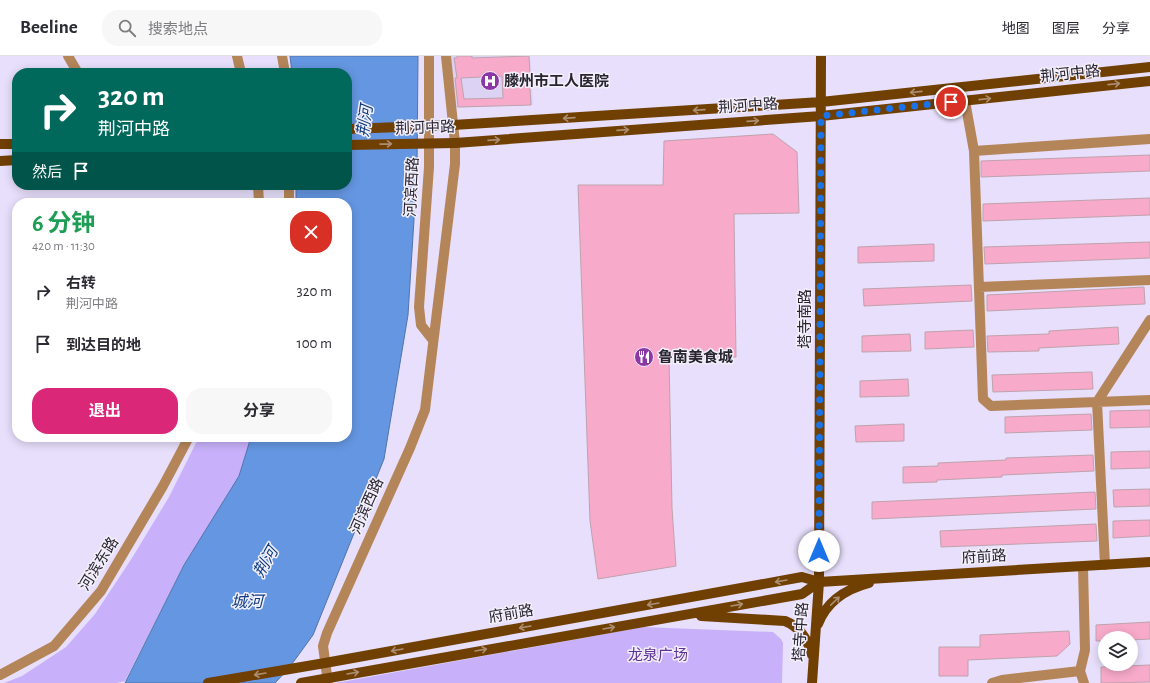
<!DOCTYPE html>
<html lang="zh">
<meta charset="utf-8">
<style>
body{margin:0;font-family:"Alegreya Sans","Noto Sans SC",sans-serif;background:#f7f7f7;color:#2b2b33;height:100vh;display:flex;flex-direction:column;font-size:15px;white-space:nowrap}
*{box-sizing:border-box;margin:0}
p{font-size:13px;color:#7c7c81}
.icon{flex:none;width:22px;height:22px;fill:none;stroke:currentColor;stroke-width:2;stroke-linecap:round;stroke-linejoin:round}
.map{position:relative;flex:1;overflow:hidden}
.details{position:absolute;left:12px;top:142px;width:340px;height:244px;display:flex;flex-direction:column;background:#fff;border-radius:16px;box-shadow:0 2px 10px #0003}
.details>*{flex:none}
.guide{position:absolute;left:12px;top:12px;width:340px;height:122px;border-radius:16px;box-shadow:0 2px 10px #0003;background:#00695c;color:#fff;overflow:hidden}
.controls{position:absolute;left:1098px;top:575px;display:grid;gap:8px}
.controls a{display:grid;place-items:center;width:40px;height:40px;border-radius:50%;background:#fff;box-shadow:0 2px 10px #0003;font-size:20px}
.pin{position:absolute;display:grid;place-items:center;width:34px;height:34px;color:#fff;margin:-17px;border:2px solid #fff;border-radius:50%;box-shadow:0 1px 4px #0007}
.me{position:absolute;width:44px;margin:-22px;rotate:0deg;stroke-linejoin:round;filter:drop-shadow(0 0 3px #0008)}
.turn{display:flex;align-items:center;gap:14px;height:84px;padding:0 20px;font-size:18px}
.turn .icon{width:52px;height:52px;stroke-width:2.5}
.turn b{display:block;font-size:28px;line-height:34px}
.then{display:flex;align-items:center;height:38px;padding:0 20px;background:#0003;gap:8px;font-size:15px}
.round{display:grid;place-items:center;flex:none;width:42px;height:42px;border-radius:16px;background:#f7f7f7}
.summary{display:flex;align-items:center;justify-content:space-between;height:68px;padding:0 20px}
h1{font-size:24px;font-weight:700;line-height:30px;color:#1e9e55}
.action{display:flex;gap:8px;margin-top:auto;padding:8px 20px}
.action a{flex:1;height:46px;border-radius:16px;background:#db2777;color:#fff;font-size:16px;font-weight:700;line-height:46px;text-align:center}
.action a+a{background:#f7f7f7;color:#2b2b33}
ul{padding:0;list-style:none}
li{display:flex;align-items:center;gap:12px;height:52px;padding:0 20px}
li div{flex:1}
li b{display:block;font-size:15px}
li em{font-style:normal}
header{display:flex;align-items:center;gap:24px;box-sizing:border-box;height:56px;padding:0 20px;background:#fff;border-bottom:1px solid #e1e1e2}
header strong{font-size:19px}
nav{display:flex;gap:22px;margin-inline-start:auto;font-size:14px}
.search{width:280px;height:36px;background:#f7f7f7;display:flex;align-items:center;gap:10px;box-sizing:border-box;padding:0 14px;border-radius:16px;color:#7c7c81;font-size:15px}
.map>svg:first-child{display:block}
.built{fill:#dcd2f4}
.green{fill:#c8b1fa}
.water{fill:#6496e1;stroke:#5274ac}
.building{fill:#f8aacb;stroke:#bfa2ad;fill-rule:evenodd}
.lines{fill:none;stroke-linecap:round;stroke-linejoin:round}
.minor{stroke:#b5855a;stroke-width:10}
.major{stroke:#703f02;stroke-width:10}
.major-bridge{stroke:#703f02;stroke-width:10}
.oneway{stroke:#ab8e72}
.route{stroke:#1a73e8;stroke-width:7;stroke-dasharray:0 12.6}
.labels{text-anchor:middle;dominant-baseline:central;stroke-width:3;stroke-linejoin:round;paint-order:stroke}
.street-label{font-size:15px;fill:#28252f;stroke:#f3effb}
.poi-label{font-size:15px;font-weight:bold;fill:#28252f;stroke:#f3effb;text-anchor:start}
.park-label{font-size:15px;fill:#5d3396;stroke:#f3effb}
.water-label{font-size:16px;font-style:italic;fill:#0f3e81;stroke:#f3effb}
</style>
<header>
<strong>Beeline</strong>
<div class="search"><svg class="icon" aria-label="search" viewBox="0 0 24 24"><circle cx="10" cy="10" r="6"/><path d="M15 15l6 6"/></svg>搜索地点</div>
<nav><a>地图</a><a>图层</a><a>分享</a></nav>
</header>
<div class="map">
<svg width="1150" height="627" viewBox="0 0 1150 627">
<rect width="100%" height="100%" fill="#e7dffb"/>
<path class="built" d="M446 0H530L533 49 449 52Z"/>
<path class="green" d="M199 381H251L239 420 184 509 125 625 117 627H4L22 620 66 591 95 558 132 502 169 441Z
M643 571 773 576 781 583 783 587 782 627H336Z"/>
<path class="water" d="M290 0H418L417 116 408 259 384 403 313 579 289 612 275 627H125L184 509 239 420 251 381H347V147H296V129H347V17H292Z"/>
<path class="building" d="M457 0H472V2L529 0 530 18H529L531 49 458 51 455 22H457L454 2H457ZM502 20 503 42 464 43 461 22Z
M773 78 797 96 799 157 734 158 736 301H669L672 452 676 510 598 523 590 465 578 129H663L664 85Z
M1150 99V115L981 121V105Z
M1150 142V159L983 165V148Z
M1150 186V202L985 208 984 191Z
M934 188V205L858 207V191Z
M971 229 972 245 864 250 863 233Z
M1144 231 1145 248 987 255V239Z
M1118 271 1119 288 1039 292V295L988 296 987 280 1049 278V275Z
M973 274 974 291 925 293V276Z
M910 278 911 295 862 296V280Z
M1092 316 1093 333 993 336 992 319Z
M908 323 909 340 860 341V325Z
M1150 354V371L1110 372V355Z
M1091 358 1092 374 1005 377V361Z
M904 368V385L856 386 855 370Z
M1150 395V412L1111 413V396Z
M1093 399 1094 415 1002 419V421L937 424V426L903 427V411L938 410V407L1006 404V402Z
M1150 433V450L1114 451 1113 434Z
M1095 436 1096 453 872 463V446Z
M1150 464V480L1113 482V465Z
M1096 468 1097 485 941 491 940 475Z
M1150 566V583L1131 584V582H1105V585H1096V569Z
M1069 575 1070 588 1057 600 968 604V620H939V591H980V579Z
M1150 609V626L1101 627V611Z"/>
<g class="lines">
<path class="minor" d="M68 0 78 17
M237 0 241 17
M282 0 285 17
M429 0V111L419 251 421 269 432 283
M965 45 974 95 983 343 991 350 1150 344
M974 95 1150 83
M258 129 259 147
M289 129V147
M979 231 1150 224
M1105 509 1097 346 1150 264
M1080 615 1084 627
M0 619 54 590 101 535 163 430 189 381
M328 627 323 590 327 577 410 392 425 354 455 108V87L446 0
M992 627 1002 624 1080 615 1085 594 1083 511"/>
<path class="major" d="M453 69 821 46 1150 11
M455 87 821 60 1150 25
M0 88H17
M0 105 17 104
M701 560 785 565C800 571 808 584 812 599
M818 568C827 545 846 533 869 527
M208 627 325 607 802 521 819 526 1150 506
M301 627 802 538 819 526
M812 627 819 526 821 0"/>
<path class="major-bridge" d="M347 73 453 69
M347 89 455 87"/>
</g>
<defs><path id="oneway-shaft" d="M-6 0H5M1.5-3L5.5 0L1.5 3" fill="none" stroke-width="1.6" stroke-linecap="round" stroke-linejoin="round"/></defs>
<g class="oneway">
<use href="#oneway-shaft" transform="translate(1114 28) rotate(-6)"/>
<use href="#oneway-shaft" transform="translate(916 36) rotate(174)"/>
<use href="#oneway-shaft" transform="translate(985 43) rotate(-6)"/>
<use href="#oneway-shaft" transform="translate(699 54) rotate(176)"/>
<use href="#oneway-shaft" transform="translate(569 62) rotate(176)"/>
<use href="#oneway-shaft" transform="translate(753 65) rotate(-4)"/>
<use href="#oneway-shaft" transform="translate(623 74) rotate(-4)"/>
<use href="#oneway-shaft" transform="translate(494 84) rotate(-4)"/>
<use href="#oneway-shaft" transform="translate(386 88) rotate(-1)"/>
<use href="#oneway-shaft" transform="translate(781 525) rotate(170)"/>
<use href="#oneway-shaft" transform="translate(835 545) rotate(-44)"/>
<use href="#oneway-shaft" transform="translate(653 548) rotate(170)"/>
<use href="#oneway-shaft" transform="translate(737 549) rotate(-10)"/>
<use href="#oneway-shaft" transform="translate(525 571) rotate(170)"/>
<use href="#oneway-shaft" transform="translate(609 572) rotate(-10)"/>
<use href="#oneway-shaft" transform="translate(397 594) rotate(170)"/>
<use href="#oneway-shaft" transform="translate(481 594) rotate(-10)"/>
<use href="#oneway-shaft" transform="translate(353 617) rotate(-10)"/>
<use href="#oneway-shaft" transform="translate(260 618) rotate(170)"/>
</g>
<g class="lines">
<path class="route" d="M819 495 821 60 951 46"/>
</g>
<defs>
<g id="hospital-disc" transform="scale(1)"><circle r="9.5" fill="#8b37a5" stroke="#f3effb"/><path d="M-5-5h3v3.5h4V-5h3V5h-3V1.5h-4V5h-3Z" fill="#fff"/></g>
<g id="restaurant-disc" transform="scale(1)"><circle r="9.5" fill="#8b37a5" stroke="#f3effb"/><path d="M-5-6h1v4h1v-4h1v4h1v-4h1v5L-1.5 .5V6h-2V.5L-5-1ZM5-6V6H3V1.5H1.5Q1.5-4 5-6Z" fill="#fff"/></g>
</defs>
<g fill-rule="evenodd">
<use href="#hospital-disc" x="490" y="25"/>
<use href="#restaurant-disc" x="644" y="301"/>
</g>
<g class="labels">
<g class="street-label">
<text transform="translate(1070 18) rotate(-6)">荆河中路</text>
<text transform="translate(748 50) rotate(-4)">荆河中路</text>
<text transform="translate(425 72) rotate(-2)">荆河中路</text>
<text transform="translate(412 131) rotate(-87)">河滨西路</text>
<text transform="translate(805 263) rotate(-90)">塔寺南路</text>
<text transform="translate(367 450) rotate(-66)">河滨西路</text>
<text transform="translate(984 501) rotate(-3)">府前路</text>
<text transform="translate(99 508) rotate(-58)">河滨东路</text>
<text transform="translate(511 558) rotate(-10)">府前路</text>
<text transform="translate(801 576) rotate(-86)">塔寺中路</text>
</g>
<g class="poi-label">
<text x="504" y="25">滕州市工人医院</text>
<text x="658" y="301">鲁南美食城</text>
</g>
<g class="park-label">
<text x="658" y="599">龙泉广场</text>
</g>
<g class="water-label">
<text transform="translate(365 65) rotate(-82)">荆河</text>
<text transform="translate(266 506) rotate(-60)">荆河</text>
<text x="247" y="546">城河</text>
</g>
</g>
</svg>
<div class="controls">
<a><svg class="icon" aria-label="layers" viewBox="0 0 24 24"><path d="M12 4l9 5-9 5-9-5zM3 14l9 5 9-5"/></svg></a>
</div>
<div class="pin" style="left:951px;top:46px;background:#d93025"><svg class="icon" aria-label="arrive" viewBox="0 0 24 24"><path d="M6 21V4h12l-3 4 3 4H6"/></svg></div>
<svg class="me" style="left:819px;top:495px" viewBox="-20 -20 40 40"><circle r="19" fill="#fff"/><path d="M0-13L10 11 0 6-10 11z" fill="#1a73e8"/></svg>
<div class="guide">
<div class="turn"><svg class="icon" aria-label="right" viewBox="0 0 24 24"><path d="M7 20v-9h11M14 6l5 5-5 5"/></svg><div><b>320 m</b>荆河中路</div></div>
<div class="then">然后<svg class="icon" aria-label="arrive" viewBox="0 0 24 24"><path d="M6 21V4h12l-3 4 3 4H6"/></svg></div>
</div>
<section class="details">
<div class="summary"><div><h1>6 分钟</h1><p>420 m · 11:30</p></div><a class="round" style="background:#d93025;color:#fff"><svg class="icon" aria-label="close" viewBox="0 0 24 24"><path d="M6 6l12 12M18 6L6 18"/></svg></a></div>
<ul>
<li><svg class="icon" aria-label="right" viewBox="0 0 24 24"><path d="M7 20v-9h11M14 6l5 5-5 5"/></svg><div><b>右转</b><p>荆河中路</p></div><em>320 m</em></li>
<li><svg class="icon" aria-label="arrive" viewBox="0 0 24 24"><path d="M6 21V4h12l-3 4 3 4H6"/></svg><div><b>到达目的地</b></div><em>100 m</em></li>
</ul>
<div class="action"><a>退出</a><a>分享</a></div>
</section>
</div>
